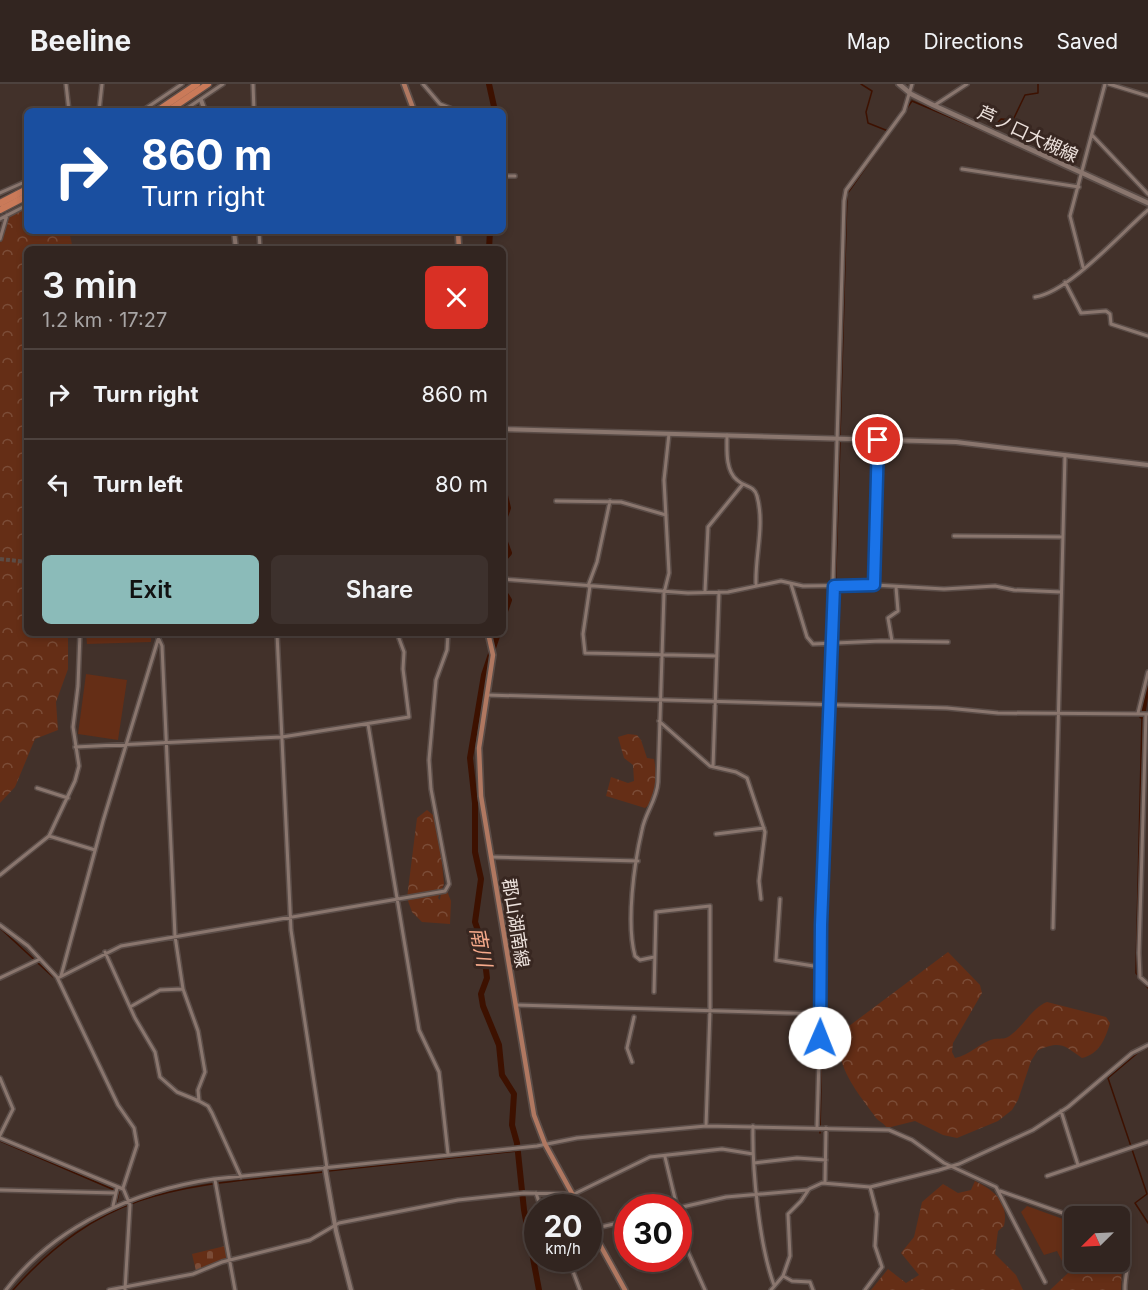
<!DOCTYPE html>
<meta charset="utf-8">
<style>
body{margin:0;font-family:Inter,"Noto Sans JP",sans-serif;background:#3d312d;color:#f1f3f6;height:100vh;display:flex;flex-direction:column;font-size:22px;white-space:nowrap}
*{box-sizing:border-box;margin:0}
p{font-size:20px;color:#a8a5a5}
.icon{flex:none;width:33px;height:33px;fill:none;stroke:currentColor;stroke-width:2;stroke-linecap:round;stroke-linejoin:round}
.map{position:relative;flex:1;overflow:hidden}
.side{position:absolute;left:24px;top:162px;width:482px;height:390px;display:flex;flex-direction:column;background:#322520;border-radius:9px;box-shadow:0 3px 9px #0003,0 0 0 2px #4d423e}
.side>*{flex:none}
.guide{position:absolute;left:24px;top:24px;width:482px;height:126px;border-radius:9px;box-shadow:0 3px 9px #0003,0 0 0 2px #4d423e;background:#1a4fa0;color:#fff;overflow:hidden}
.needle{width:39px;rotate:246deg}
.buttons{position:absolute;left:1064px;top:1122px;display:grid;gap:12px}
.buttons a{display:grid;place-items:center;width:66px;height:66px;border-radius:9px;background:#322520;box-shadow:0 3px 9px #0003,0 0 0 2px #4d423e;font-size:30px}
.speed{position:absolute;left:524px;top:1110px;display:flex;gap:12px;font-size:30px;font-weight:700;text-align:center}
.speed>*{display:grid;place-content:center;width:78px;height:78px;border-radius:50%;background:#322520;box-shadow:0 3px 9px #0003,0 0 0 2px #4d423e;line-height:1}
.speed small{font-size:15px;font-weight:400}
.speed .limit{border:9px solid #d22;background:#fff;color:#111}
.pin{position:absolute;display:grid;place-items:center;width:51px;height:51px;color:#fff;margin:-26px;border:3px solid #fff;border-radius:50%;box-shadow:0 2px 6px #0007}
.me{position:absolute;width:66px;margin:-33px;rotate:1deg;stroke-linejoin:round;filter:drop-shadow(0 0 4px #0008)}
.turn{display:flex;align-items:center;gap:21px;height:126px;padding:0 18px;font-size:27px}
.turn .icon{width:78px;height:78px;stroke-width:2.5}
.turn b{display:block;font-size:42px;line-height:51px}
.round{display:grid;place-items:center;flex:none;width:63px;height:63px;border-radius:9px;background:#3d312d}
.head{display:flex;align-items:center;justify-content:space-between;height:102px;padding:0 18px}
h1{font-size:36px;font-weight:600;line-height:45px}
.primary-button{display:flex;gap:12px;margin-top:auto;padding:12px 18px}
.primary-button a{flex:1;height:69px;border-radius:9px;background:#8bbbb9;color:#111;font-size:24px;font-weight:600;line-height:69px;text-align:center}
.primary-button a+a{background:#3d312d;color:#f1f3f6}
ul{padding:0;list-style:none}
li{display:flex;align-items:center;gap:18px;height:90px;padding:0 18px;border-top:2px solid #4d423e}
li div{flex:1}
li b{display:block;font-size:22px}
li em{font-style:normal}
header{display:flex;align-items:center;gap:36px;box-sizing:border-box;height:84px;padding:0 30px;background:#322520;border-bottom:2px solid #4d423e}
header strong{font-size:28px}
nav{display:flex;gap:33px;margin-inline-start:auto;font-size:21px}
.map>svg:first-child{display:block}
.forest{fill:url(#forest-crowns)}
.cemetery{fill:url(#cemetery-stones)}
.garden{fill:#652e16}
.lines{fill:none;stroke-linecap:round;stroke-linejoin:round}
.stream{stroke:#3d1100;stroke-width:1.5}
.river{stroke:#3d1100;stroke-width:6}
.tertiary-tunnel{stroke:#5c4c45;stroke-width:4;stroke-dasharray:4 2;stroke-linecap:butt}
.minor-casing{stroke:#5b4d48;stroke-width:6}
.tertiary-casing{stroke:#5b4d48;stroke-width:7}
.secondary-casing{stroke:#5b4d48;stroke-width:8}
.primary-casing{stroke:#5b4d48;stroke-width:8}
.motorway-casing{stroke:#5b4d48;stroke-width:9}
.minor{stroke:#8a766e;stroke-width:3}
.tertiary{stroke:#8a766e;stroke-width:4}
.secondary{stroke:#8a766e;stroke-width:4.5}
.primary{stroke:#b07861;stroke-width:4.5}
.motorway{stroke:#ca7a59;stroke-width:6}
.route-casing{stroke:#114b97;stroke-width:15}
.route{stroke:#1a73e8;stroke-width:10}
.labels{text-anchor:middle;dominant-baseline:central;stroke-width:6;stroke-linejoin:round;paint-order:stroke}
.street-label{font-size:18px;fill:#ede2dd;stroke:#382721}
.water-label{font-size:20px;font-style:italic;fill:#f7aa8b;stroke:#382721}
</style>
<header>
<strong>Beeline</strong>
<nav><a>Map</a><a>Directions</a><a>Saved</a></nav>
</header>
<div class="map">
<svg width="1148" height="1206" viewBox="0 0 1148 1206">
<defs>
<pattern id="forest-crowns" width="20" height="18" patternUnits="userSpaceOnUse" patternTransform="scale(1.5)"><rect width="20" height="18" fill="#652e16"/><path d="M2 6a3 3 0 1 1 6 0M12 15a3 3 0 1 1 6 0" fill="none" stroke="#7b4c37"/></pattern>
<pattern id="cemetery-stones" width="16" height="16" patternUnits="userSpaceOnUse" patternTransform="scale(1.5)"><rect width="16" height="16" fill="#652e16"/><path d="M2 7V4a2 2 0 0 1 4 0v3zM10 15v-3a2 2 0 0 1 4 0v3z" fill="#7b4c37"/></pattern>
</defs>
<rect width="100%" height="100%" fill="#42312a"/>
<path class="forest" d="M27 123V147H69L73 165H27V549H68V585L56 618 58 646 35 655 15 703 0 719V158L8 134Z
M628 650 637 651 641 656 647 674 654 675C657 689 658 716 645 724L606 712 611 693 628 699 634 697 633 681 624 674 618 653Z
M427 726 433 731 440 758 444 800 438 814 440 816 441 809 447 807 451 817 450 840 422 838 412 828 407 814 417 734Z
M948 868 980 901 982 909 953 959 952 968 955 974C970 971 981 958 994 955 1003 954 1005 956 1012 950 1025 940 1032 924 1047 918L1106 933 1110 939C1105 956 1099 970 1082 974 1063 960 1060 957 1038 966L1031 977 1018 1016 1012 1026 998 1037 957 1054 943 1051 915 1037 887 1044C883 1038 877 1037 874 1031 857 1008 832 978 841 948Z
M975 1097C995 1107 1009 1118 1004 1142L998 1147 995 1170 1016 1191 1023 1206H871L888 1185 906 1199 919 1191 901 1169 914 1153 922 1118 943 1100 958 1109 971 1106Z
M1074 1176 1122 1179 1121 1206H1050L1068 1189Z"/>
<path class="cemetery" d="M225 1162 227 1175 196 1187 192 1170Z"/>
<path class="garden" d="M86 549H151V558L87 560Z
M86 590 127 596 118 656 78 650Z
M1027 1122 1074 1139V1158L1064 1181 1057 1167 1044 1171 1021 1128Z"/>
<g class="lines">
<path class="stream" d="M861 0 872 7 866 28 868 39 888 47
M991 46 1001 35 1013 36 1025 11 1038 9V0
M840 352 847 110 912 17 987 49
M1142 632 1136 889 1148 904
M827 769 840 357
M0 844 53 893
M1148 964 1141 966 1108 994 1147 1110 1135 1119 1148 1139
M820 1049 823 900
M0 1057 119 1108 116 1121
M328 1087 518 1067
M13 1206C108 1099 191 1102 323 1088"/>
<path class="river" d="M489 0 495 27
M489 165 490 147
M502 373V388
M502 399 508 424 502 441
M502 450 509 469 502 477
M502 505 509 516 502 536
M498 549 484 591 470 674 475 719V768L481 795 475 838 483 861 487 894 481 910 483 922 499 961 502 991 514 1010 512 1041 517 1059 524 1126 539 1206
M1142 632 1148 595"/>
<path class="tertiary-tunnel" d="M0 475 27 478"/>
<g class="minor-casing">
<path id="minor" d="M66 0 69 27
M253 0 254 27
M423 0 440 20 457 27
M1109 0 1148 12
M935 21 967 0
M99 27 102 0
M142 27 182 0
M183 27 223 0
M1092 51 1148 110
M962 85 1079 103
M502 92H515
M0 109 27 97
M0 135 27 121
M259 147 260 165
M0 155 7 131
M1083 183 1070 132 1105 0
M1065 198 1081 229 1106 227 1110 230 1111 240 1148 252
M1035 213C1069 208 1120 150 1148 126
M727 351C727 365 725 386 737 396 744 403 754 401 757 412 765 442 755 470 756 500
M556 417 621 418 666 431
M954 452 1062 453
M502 495 688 509 728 508 781 497 803 502 875 501 944 505 995 502 1014 506 1061 508
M791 500 807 553 813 560 881 557 948 558
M875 501 878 356
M588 502 597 478 610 417
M590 502 583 550 585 569 717 572
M705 507 708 443 743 400
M277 549 291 846 327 1084
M158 553 162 562 175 852 183 905 198 947 205 988 198 1006 199 1017 208 1022 212 1029 241 1093
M892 557 888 534 898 527 896 503
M487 611 947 624 998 629 1148 630
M1138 629 1148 588
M1146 630 1139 869 1140 893 1148 900
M659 637 710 682 736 688 747 694 765 748 759 797 761 815
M368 640 419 946 439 988 448 1070
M75 663 282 653 409 633 403 585 404 568 397 549
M713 683 719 508
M37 704 68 714
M716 750 764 744
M49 752 95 766
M491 773 638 777
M0 791 49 752 75 697 79 682 73 643 78 602 80 549
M780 815 776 876 820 883
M0 841 28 862 57 893 118 1021 134 1044 137 1061 123 1104 130 1121 125 1206
M1053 844 1065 371
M105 868 135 934 155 968 160 993 177 1008 199 1017
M654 873 640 876 635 872C626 839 634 780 642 746 645 729 657 716 658 698L664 509 669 489 664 396 669 350
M61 892 103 737 160 549
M0 894 40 875
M58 894 121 862 445 807 449 800 431 705 429 676 436 596 447 566 448 549
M654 908 656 828 710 822V926L706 1042
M516 921 821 930
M130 923 160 906 183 905
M632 978 627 964 634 933
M0 994 13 1025 0 1051
M1061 1027 1078 1081
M753 1042C752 1084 759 1161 774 1201
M817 1043 844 117 846 106 904 27 912 0
M0 1054 123 1105
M665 1073 677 1123
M754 1079 797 1074 826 1076
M1047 1092 1148 1058
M215 1096 235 1206
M825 1098 826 1044
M0 1106 116 1109
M1000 1107 1074 1133
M536 1109 541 1124
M113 1122 117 1104
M678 1124 726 1113 807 1106
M678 1126 688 1168 705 1206
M592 1145 627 1137
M1119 1146C1138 1163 1124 1185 1125 1206
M568 1174 580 1206
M783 1192 792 1197 810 1198 813 1206
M6 1206C55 1141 137 1106 214 1095L537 1062 577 1054 706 1042 889 1046 912 1056 944 1079 996 1103 1045 1198
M109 1206 193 1190 222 1178 310 1156 339 1139 458 1116 524 1109 574 1110 650 1073 722 1065 753 1070
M771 1206 783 1192 790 1172 788 1130 801 1117 809 1105 822 1099 870 1103 939 1086 959 1080 1033 1046 1068 1023 1132 969 1148 961
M865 1206 882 1183 875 1162 877 1130 870 1103"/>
</g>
<g class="tertiary-casing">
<path id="tertiary" d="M201 16 205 27
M234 147 236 165
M502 345 956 358 1148 381
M325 1084 336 1147 351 1206"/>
</g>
<g class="secondary-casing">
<path id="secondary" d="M899 0 911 10 933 21 1148 119"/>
</g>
<g class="primary-casing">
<path id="primary" d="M404 0 414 27
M458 147 459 165
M488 549 493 571 479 664 481 712 534 1031 545 1060 580 1124
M588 1139 625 1206"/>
</g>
<g class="motorway-casing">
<path id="motorway" d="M157 27 197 0
M168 27 208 0
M0 119 27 105
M0 126 27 112"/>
</g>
<use href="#minor" class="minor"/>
<use href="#tertiary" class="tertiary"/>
<use href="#secondary" class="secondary"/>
<use href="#primary" class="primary"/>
<use href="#motorway" class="motorway"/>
</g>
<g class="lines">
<g class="route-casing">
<path id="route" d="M820 954 821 841 834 502 874 501 878 356"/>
</g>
<use href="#route" class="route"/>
</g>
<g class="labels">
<g class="street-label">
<text transform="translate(1028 50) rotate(25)">芦ノ口大槻線</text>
<text transform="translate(516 839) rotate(81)">郡山湖南線</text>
</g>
<g class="water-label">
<text transform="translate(481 863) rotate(79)">南川</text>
</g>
</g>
</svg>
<div class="buttons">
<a><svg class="needle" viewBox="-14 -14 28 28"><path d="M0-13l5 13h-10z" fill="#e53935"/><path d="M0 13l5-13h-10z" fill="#a8a5a5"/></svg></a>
</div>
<div class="speed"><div>20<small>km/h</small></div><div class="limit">30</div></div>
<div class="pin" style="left:878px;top:356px;background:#d93025"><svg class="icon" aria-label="arrive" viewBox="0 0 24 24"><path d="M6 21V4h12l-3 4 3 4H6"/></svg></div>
<svg class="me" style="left:820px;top:954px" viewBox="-20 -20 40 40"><circle r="19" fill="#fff"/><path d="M0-13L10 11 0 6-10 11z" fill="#1a73e8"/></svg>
<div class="guide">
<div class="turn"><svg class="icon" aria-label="right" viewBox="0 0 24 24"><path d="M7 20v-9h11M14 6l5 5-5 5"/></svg><div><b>860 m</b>Turn right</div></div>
</div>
<section class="side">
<div class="head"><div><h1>3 min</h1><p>1.2 km · 17:27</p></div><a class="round" style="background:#d93025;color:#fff"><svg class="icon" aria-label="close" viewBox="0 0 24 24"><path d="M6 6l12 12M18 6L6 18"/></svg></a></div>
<ul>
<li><svg class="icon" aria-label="right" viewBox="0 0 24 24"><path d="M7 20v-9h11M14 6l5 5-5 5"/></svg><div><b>Turn right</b></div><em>860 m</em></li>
<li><svg class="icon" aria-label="left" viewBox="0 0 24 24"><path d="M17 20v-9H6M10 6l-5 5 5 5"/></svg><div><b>Turn left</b></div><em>80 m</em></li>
</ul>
<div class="primary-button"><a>Exit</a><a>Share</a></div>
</section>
</div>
